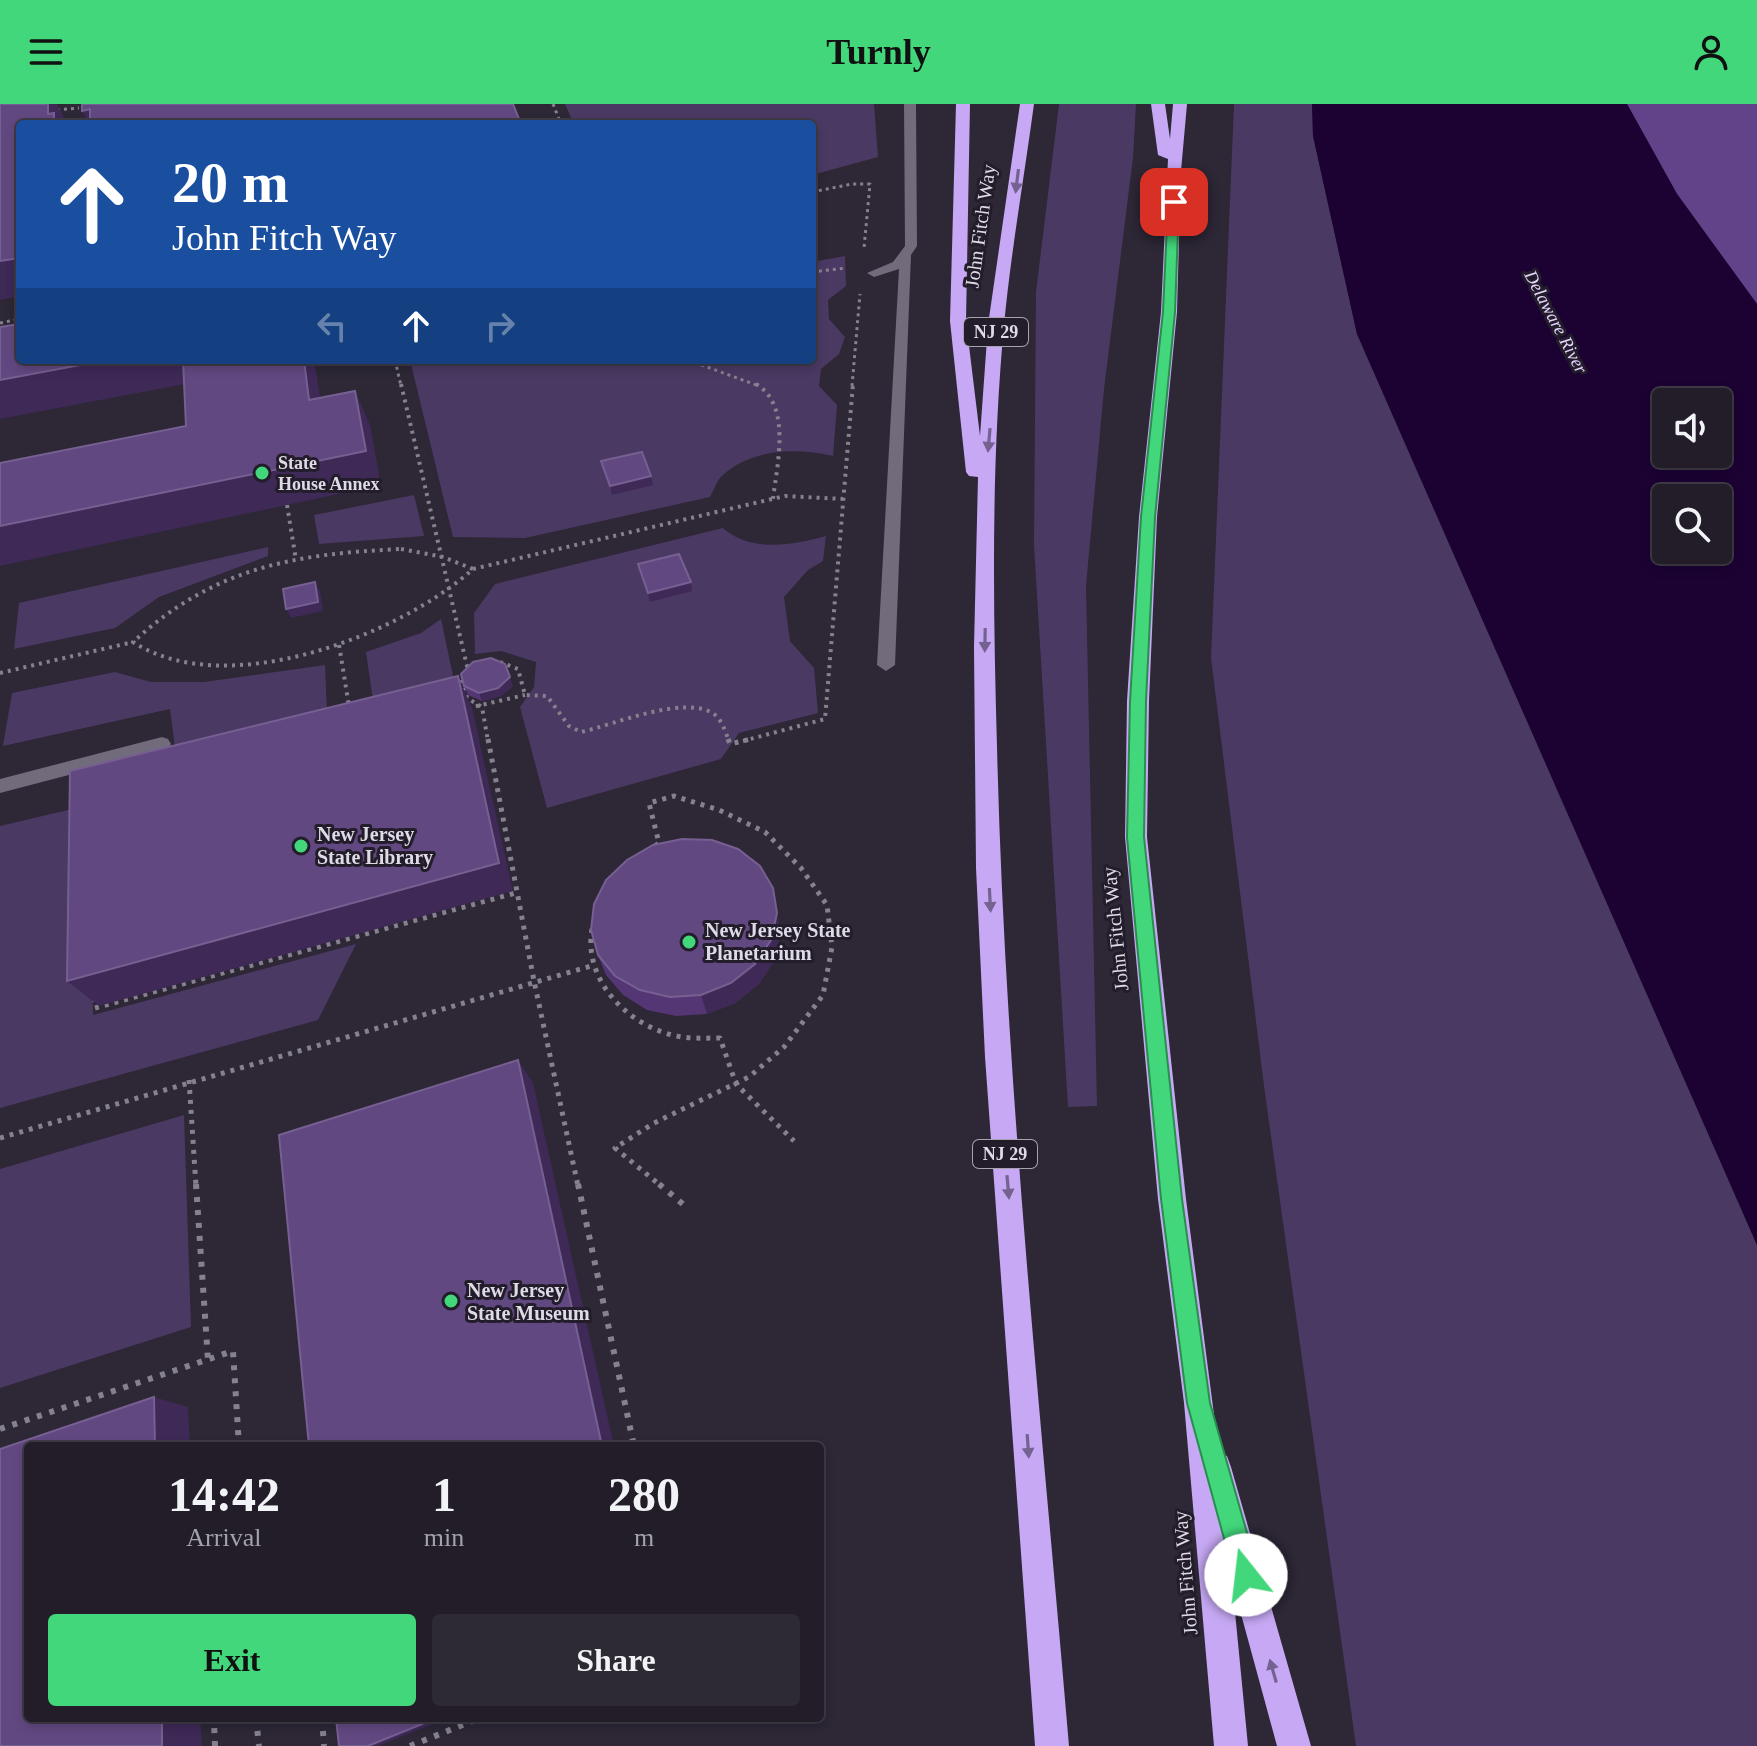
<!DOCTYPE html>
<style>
body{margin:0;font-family:Georgia,serif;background:#2e2a34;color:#f1f3f6;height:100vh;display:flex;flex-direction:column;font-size:30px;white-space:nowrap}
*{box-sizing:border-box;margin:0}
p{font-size:26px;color:#a2a2a8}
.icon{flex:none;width:44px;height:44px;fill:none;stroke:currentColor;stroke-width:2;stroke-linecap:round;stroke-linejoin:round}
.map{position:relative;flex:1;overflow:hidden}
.sheet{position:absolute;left:24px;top:1338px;width:800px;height:280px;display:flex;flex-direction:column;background:#221d28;border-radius:8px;box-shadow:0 4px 12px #0003,0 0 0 2px #3f3b45}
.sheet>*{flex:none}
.top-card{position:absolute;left:16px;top:16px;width:800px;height:244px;border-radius:8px;box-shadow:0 4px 12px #0003,0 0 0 2px #3f3b45;background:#1a4fa0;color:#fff;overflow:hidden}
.fabs{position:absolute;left:1652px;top:284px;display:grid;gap:16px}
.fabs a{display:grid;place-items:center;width:80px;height:80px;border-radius:8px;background:#221d28;box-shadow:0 4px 12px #0003,0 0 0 2px #3f3b45;font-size:40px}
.pin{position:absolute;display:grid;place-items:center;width:68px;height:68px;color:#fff;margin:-34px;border-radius:16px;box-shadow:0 4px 12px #0006}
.me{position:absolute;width:88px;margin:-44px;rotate:344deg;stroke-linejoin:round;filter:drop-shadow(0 0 6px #0008)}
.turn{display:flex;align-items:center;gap:28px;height:168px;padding:0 24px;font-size:36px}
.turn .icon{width:104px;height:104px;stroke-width:2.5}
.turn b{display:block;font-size:56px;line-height:68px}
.lanes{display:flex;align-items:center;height:76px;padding:0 24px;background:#0003;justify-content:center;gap:40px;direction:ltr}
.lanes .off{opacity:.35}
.eta{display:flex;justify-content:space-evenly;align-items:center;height:136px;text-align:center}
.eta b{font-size:48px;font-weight:600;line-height:56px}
.action{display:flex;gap:16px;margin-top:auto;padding:16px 24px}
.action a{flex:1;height:92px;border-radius:8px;background:#42d77b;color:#111;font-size:32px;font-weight:600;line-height:92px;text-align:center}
.action a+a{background:#2e2a34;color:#f1f3f6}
header{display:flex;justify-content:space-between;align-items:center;height:104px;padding:0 24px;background:#42d77b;color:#111;font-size:36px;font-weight:600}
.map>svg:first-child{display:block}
.green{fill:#4a3963}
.forest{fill:#624389}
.water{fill:#1b0233;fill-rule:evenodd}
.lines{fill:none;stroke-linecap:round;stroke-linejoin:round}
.path-far3{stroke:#86818e;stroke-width:3;stroke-dasharray:3 4;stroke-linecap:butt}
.path-far2{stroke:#86818e;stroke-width:4;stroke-dasharray:3 5;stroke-linecap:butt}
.path-far1{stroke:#86818e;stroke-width:5;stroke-dasharray:4 6;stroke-linecap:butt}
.path{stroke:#86818e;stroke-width:6;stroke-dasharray:5 8;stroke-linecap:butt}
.minor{fill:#726b7c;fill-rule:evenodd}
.highway{fill:#c6a8f4;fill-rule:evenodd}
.wall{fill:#543675}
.shaded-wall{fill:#3e2957}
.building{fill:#624881;stroke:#765f91;stroke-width:2}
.oneway{fill:#746290}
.route{fill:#42d77b;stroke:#2b8c50;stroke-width:2}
.poi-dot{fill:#42d77b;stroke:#231d2b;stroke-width:3}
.labels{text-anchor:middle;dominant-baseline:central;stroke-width:6;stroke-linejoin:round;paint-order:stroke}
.far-water-label{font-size:18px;font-style:italic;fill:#e4d5fd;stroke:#231d2b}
.shield{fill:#231d2b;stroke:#a7a2ad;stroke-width:2}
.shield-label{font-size:18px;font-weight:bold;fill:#dfdbe5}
.far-poi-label{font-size:18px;font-weight:bold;fill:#dfdbe5;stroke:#231d2b;text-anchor:start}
.street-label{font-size:20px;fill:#dfdbe5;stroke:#231d2b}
.poi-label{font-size:20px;font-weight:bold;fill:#dfdbe5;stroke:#231d2b;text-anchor:start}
</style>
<header><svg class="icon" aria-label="menu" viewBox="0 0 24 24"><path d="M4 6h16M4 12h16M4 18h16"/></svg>Turnly<svg class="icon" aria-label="person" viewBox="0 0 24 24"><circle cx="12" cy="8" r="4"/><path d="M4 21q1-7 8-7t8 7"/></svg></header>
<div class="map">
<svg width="1757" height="1642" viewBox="0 0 1757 1642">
<rect width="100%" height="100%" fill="#2d2736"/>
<path class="green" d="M565 0H874L878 53 812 71V20H574Z
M1059 0H1136L1133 54 1104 285 1086 482 1097 1002 1068 1003 1034 441 1036 188Z
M1234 0H1312L1313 32 1357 230 1757 1141V1642H1356L1264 982 1211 554Z
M845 152 846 182 828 196 829 215 845 233 839 250 821 265 819 282 837 301 833 352C798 344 752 344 723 371 717 376 714 386 710 393L525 434 453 433 410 256H812V158Z
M414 391 424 432 319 440 314 411Z
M723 424C751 449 793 441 826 432L823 457 808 466 784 493 790 537 814 564 818 609 739 629 721 655 547 704 520 603 534 583 536 558 501 547 475 550 474 509 495 480Z
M268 443V452L159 493 115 524 14 545 19 499Z
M441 515 459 600 376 617 366 548 421 529Z
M325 561 328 631 178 668 170 605 3 642 12 589 115 568 151 578H204Z
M89 701 93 911 356 840 318 916 0 1004V722Z
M184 1011 191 1223 0 1284V1065Z"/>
<path class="forest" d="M1627 0H1757V200L1677 90Z"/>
<path class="water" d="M1312 0H1627L1677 90 1757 200V1141L1357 230 1313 32ZM1666 298H1718V350H1666ZM1666 394H1718V446H1666Z"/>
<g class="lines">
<path class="path-far3" d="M553 0 561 20
M57 6 79 4
M812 88 852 80H870L864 144
M812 168 846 164
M0 219 20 215
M395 256 401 282
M688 256 759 282
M852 282 860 190"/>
<path class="path-far2" d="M401 280 467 562 475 560
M756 280C792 301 777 361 773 395
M287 401 296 456
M401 445 443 453 473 465C399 532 225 598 133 538 215 463 294 450 401 445Z
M473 465 785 392 843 395
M339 541 349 602
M500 558 518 565 525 591 547 592 569 622 581 628C613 621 685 590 714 610 722 616 725 627 729 637
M0 569 133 538
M464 569 461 573 467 594 482 603 488 637
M468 604 525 591
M743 637 825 615 853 280"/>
<path class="path-far1" d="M488 635 534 877 578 1082
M728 635 730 640 751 635
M655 742 659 739 649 699 674 692 719 706 765 728 801 764 827 801 832 843 823 891 784 943 749 973 654 1019 615 1044 661 1082
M592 825C583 876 627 921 676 932 691 935 705 934 720 934L736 980 794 1037
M95 894V904L519 788
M189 976 196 1082
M0 1034 591 862"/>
<path class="path" d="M196 1080 208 1256
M578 1080 634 1342
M659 1080 684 1101
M0 1325 233 1247 239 1342
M256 1614 259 1642
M322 1614 324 1642
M215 1642 214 1617 222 1614
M410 1642 480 1614"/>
<path class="minor" d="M904 0H916L917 142 911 151 895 561 886 567 877 561 899 165 874 173 867 169 893 158 905 142Z
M162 633 168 635 171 640 168 645 0 689V675Z"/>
<path class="highway" d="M956 0H970L966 217 980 332 988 221 1020 0H1034C1024 74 1011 148 1004 221 991 361 993 503 997 643 1005 977 1041 1310 1069 1642H1035L985 953 976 764 974 543 978 373 969 372 966 368 950 217Z
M1151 0H1165L1170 35 1173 0H1187L1181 67 1177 208 1157 413 1149 597 1147 733 1186 1095 1219 1349 1227 1352 1231 1363 1311 1642H1277L1232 1477 1248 1642H1214L1184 1299 1158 1095 1125 733 1127 597 1139 413 1161 208 1168 55 1158 51Z"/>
</g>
<path class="wall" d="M464 582H513L501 592 482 597 468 591Z
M780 830 774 857 759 880 735 899 707 910 676 912 647 906 623 891 606 871 598 851Z"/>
<path class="shaded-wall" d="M48 0H57L67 20H54L48 10Z
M90 5 98 20H89L82 7Z
M20 154V192L0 196V157Z
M107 256H190L201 277 0 315V276Z
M304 256H314L326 330 309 296Z
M355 287 370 321 381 381 0 462V422Z
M651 372 653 381 612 391 610 382Z
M315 478 320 487 323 507 291 514 286 505Z
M691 478 692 487 650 498 648 489Z
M505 560 513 582 501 592 482 597 479 589Z
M458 572 472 604 513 787 99 902 67 877Z
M777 809 780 830 774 857 759 880 735 899 707 910 701 891Z
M518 956 533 979 614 1342H602Z
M154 1293 188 1303 190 1342H155Z
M162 1614H200L202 1642H162Z
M437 1614H448L378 1642H368Z"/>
<path class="building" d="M0 0H48V10L54 9V20H20V154L0 157Z
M82 0H513L521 20H422V18L409 20H83L90 19V5L82 7Z
M20 220V256H107L0 276V223Z
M183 256H304L309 296 355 287 366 347 0 422V359L186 322Z
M642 348 651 372 610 382 601 357Z
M679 450 691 478 648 489 638 460Z
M315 478 318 498 286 505 283 485Z
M491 554 505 560 510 573 498 584 479 589 464 582 461 570 473 558Z
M458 572 499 759 67 877 70 667Z
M682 735 712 736 738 745 760 762 773 784 777 809 771 836 755 860 731 879 701 891 670 893 640 886 615 872 598 851 591 826 594 800 606 776 627 756 653 741Z
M518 956 602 1342H309L279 1031Z
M154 1293 155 1342H28V1614H162V1642H0V1345Z
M336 1614H437L368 1642H339Z"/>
<defs><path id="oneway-solid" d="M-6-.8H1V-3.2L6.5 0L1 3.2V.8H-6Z" transform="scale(2)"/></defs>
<g class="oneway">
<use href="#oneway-solid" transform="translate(1017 77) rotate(97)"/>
<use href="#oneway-solid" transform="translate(989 336) rotate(95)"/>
<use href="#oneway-solid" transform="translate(985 536) rotate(91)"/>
<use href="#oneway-solid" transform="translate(990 796) rotate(87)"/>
<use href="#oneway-solid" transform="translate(1008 1083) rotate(85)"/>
<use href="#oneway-solid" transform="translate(1028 1342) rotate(86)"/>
<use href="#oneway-solid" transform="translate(1273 1567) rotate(-106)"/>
</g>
<path class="route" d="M1174 95 1179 98 1175 208 1155 413 1146 597 1144 733 1182 1095 1210 1299 1259 1471 1255 1479 1246 1483 1238 1479 1234 1471 1187 1299 1161 1095 1127 733 1130 597 1141 413 1163 208 1168 98Z"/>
<g class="poi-dot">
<circle cx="262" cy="369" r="8"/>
<circle cx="301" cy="742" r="8"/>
<circle cx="689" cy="838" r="8"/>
<circle cx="451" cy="1197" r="8"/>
</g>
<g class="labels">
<g class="far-water-label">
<text transform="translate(1556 218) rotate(62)">Delaware River</text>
</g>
<g class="shield">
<rect x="964" y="214" width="64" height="28" rx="6"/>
<rect x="973" y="1036" width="64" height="28" rx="6"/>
</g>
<g class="shield-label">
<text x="996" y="228">NJ 29</text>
<text x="1005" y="1050">NJ 29</text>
</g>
<g class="far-poi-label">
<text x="278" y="359">State<tspan x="278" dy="21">House Annex</tspan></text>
</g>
<g class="street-label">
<text transform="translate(980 122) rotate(-82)">John Fitch Way</text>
<text transform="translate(1115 825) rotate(-96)">John Fitch Way</text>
<text transform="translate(1185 1469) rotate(-95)">John Fitch Way</text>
</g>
<g class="poi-label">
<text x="317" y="730">New Jersey<tspan x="317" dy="23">State Library</tspan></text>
<text x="705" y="826">New Jersey State<tspan x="705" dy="23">Planetarium</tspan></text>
<text x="467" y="1186">New Jersey<tspan x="467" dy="23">State Museum</tspan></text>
</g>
</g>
</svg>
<div class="fabs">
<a><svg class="icon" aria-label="sound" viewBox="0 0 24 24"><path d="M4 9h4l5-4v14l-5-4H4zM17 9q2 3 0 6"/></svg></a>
<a><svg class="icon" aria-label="search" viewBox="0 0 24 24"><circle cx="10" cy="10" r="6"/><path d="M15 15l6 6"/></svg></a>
</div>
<div class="pin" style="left:1174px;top:98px;background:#d93025"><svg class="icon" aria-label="arrive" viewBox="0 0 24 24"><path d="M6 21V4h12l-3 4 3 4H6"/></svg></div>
<svg class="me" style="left:1246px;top:1471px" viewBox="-20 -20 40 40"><circle r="19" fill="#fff"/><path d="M0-13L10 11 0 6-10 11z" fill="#42d77b"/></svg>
<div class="top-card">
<div class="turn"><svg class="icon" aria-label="ahead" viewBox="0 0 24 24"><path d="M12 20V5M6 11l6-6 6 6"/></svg><div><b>20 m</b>John Fitch Way</div></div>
<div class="lanes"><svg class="icon off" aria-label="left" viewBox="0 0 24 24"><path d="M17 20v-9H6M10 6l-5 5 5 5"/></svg><svg class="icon" aria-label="ahead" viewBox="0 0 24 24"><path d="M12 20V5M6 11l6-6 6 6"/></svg><svg class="icon off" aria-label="right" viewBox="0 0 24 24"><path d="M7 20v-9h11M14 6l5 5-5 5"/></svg></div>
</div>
<section class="sheet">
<div class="eta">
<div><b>14:42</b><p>Arrival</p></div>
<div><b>1</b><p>min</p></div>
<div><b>280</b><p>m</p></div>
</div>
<div class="action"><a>Exit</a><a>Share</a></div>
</section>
</div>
